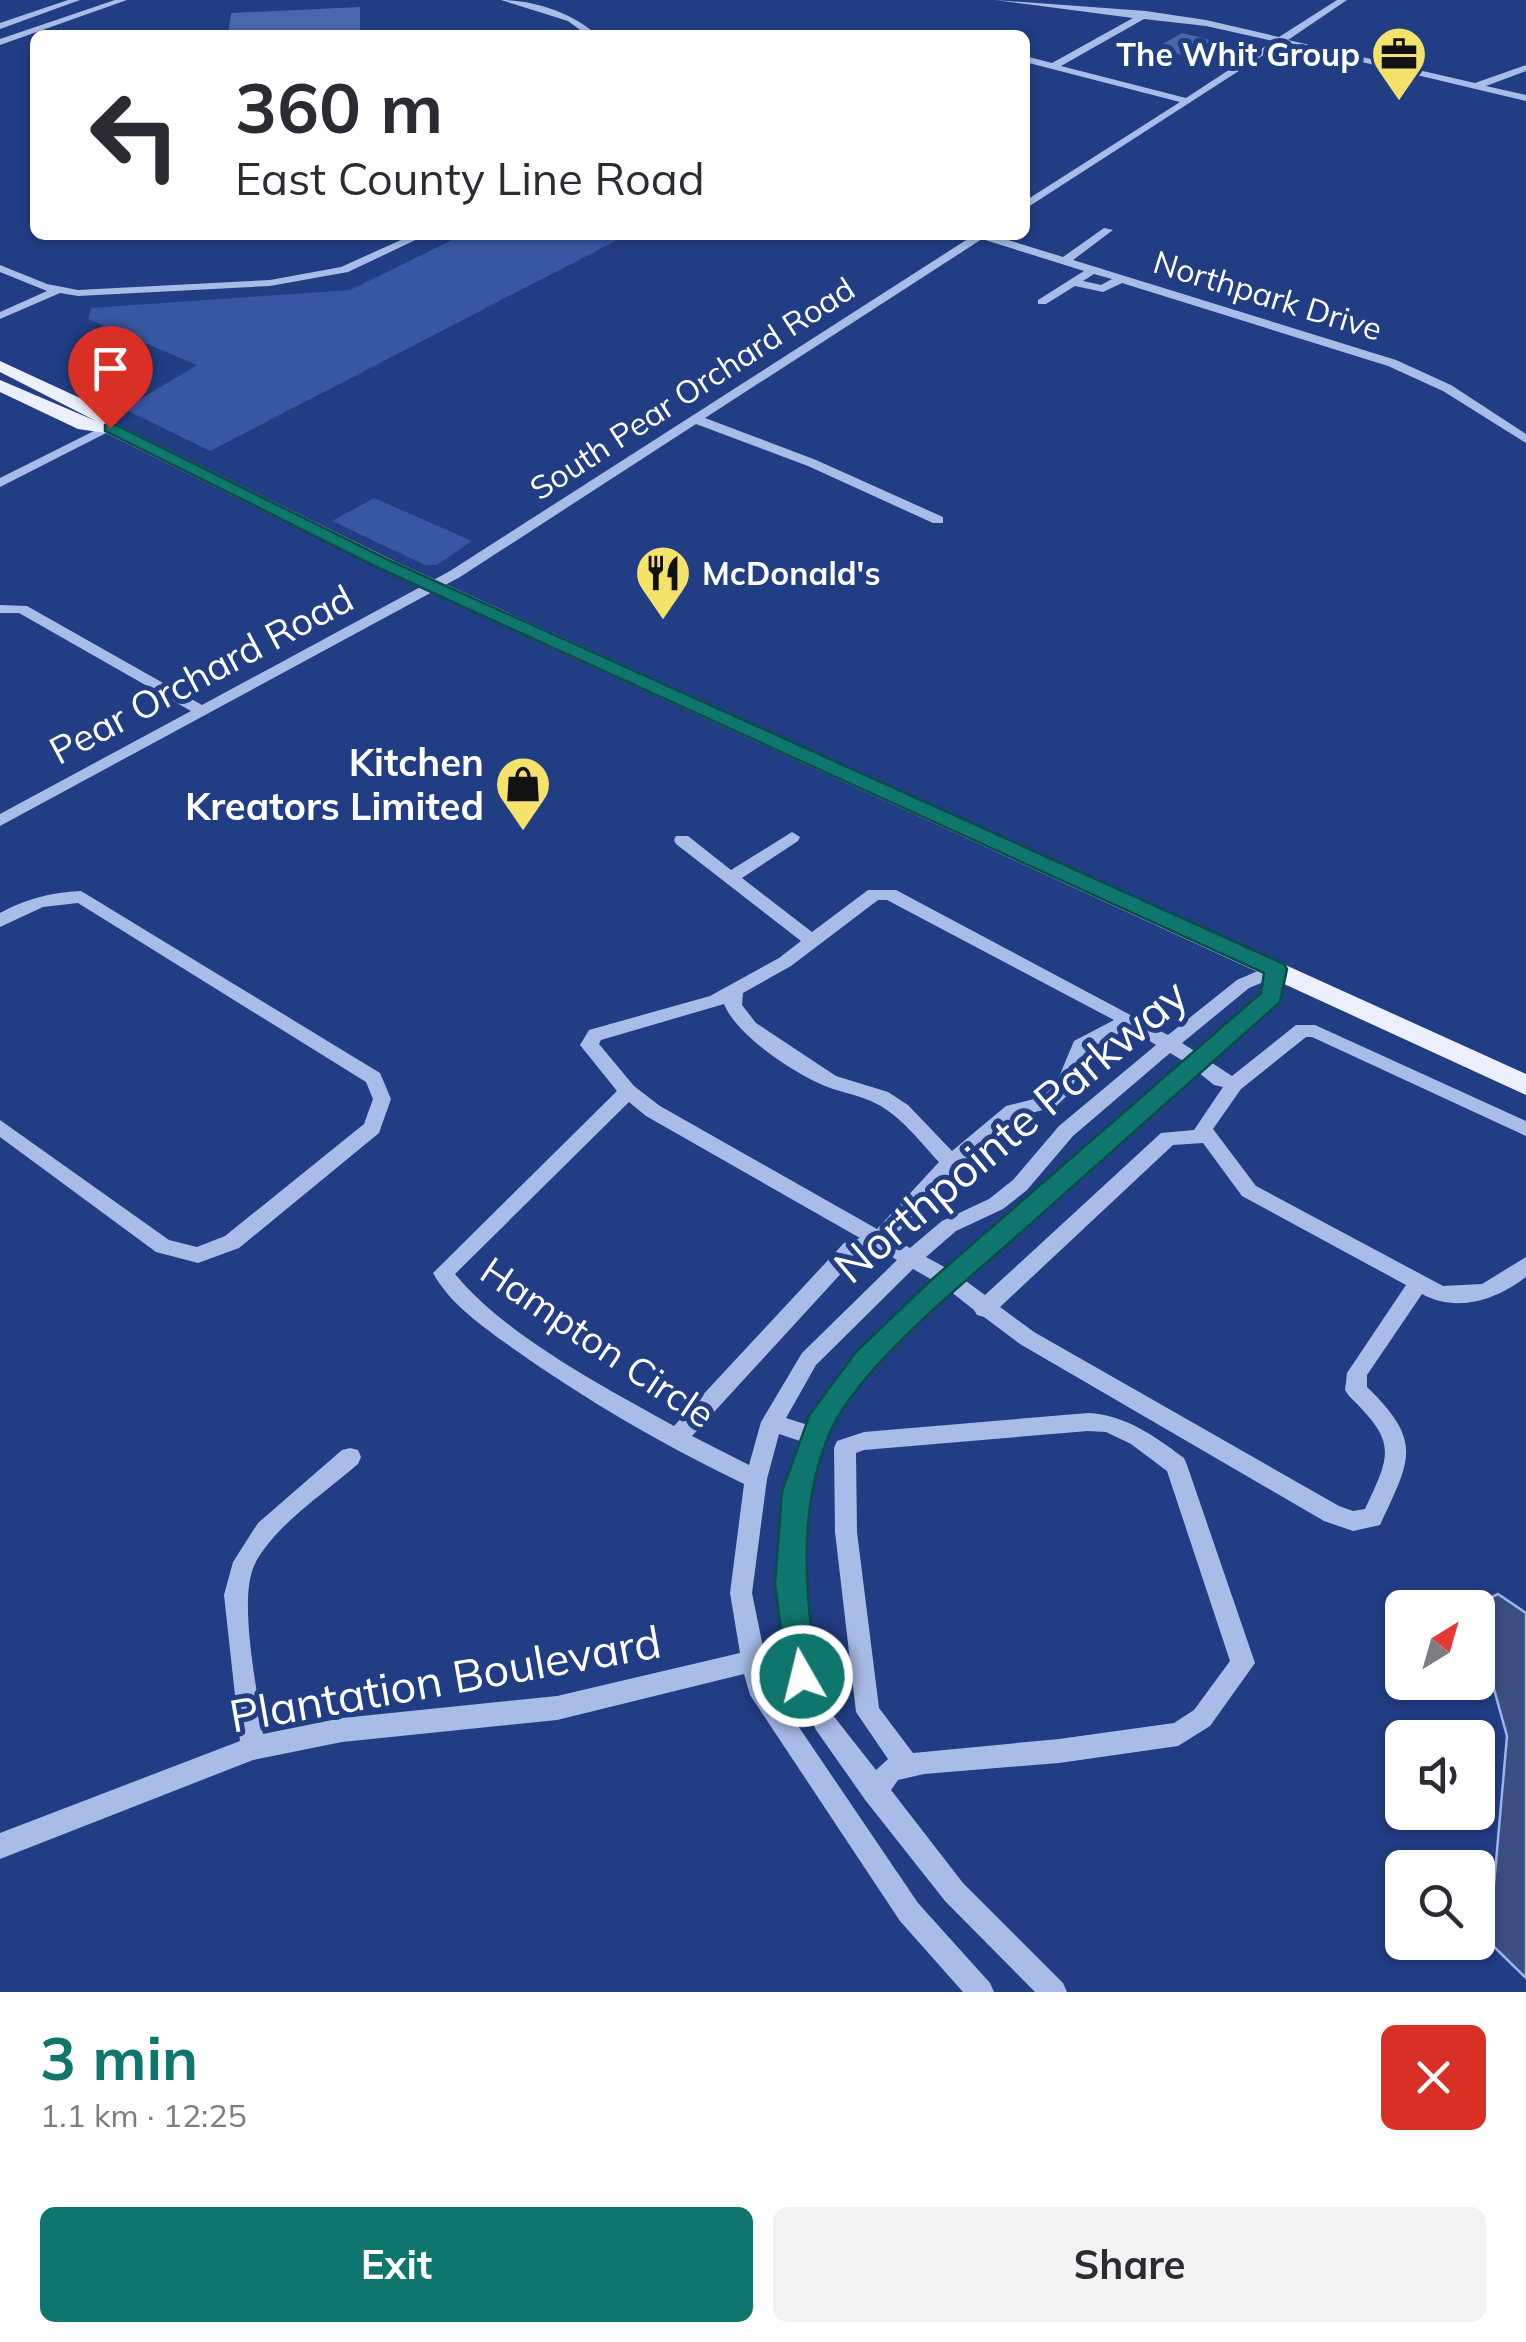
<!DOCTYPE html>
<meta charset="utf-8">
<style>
body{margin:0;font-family:Mulish,sans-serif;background:#f2f2f3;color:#2b2b33;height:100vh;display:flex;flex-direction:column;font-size:38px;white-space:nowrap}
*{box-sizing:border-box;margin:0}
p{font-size:32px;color:#7c7c81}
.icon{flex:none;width:55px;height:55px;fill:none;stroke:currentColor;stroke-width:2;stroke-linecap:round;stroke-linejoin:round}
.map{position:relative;height:1992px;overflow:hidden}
.side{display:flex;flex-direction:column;background:#fff;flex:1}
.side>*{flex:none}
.banner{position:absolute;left:30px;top:30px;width:1000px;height:210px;border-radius:15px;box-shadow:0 2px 8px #0004;background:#fff;color:#2b2b33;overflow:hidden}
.needle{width:65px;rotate:37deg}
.fabs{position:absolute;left:1385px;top:1590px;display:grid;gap:20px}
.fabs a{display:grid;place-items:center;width:110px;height:110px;border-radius:15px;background:#fff;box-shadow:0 2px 8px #0004;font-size:50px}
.pin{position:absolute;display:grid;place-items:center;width:85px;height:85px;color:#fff;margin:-102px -42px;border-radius:50% 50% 50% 0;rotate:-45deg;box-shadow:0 0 10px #0007}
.pin .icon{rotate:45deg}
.me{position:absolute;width:110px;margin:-55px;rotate:352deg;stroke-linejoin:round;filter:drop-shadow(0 0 8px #0008)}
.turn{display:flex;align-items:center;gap:35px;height:210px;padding:0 40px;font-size:45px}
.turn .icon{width:130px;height:130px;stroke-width:2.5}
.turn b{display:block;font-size:70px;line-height:85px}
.round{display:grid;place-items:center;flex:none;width:105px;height:105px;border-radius:15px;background:#f2f2f3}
.headline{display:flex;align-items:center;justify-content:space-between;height:170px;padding:0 40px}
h1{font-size:60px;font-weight:700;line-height:75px;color:#0f766e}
.cta{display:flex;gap:20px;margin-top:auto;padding:20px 40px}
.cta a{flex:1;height:115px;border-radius:15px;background:#0f766e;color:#fff;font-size:40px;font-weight:700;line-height:115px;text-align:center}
.cta a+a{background:#f2f2f3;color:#2b2b33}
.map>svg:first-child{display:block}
.green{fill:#3857a2}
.water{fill:#3a4e82;stroke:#9db5ea;stroke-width:2.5}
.building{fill:#4a67ab}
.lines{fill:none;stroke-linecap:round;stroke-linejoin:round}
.minor{fill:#a9bce8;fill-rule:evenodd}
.major{fill:#ecf0fe;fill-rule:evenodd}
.route{fill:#0f766e;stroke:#0a4d48;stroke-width:2.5}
.labels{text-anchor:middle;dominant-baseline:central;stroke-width:10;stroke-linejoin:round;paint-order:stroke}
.far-poi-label{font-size:32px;font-weight:bold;fill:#fff;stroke:#213d83;text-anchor:end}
.far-street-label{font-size:32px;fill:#fff;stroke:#213d83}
.street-label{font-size:38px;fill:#fff;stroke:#213d83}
.poi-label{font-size:38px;font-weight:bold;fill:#fff;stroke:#213d83;text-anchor:end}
.near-street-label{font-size:45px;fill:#fff;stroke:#213d83}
</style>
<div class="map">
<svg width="1526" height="1992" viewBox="0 0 1526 1992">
<rect width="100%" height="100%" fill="#213d83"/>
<path class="green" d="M462 235H627L210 451 124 409 197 365 88 319 91 308 350 290Z
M374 498 472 541 437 565H425L332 521Z"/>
<path class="water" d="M1498 1594 1526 1613V1978L1489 1942 1507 1736 1478 1631V1608L1471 1607Z"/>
<path class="building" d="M360 7V35H228L231 13Z
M1182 33 1227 44 1200 60 1156 48Z"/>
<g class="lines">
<path class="minor" d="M68 0H80L0 29V23Z
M115 0H127L0 45V39Z
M501 0C534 0 573 13 597 35H587L568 21Z
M994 0 1146 11 1206 20 1279 37 1337 0H1347L1288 40 1475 83 1526 65V71L1486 86 1526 95V101L1282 43 1025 209V201L1180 102 1025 62V56L1052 63 1133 18ZM1144 19 1206 26 1273 41 1186 98 1061 66Z
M1104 228 1113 230 1073 260 1396 360 1451 385 1526 434V443L1443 391 1388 366 1122 283 1103 292 1075 286 1046 304H1038V300L1084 271 982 239 705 418 816 460 943 517V523H933L808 466 696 424 460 577 0 826V814L191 711 19 613H0V605L27 606 202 705 450 571 974 235H992L1063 257ZM1094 274 1112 279 1101 285 1083 281Z
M412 235H426L348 272 270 286 78 296 60 293 0 319V312L47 291 0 272V265L47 284 78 290 270 280 341 267Z
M106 425 116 428 0 487V478Z
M792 832 800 837 798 841 742 878 812 932 868 890H896L1168 1035 1237 980 1276 963 1285 969 1278 1000 1209 1061 1232 1076 1296 1025H1315L1526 1121V1136L1312 1037H1306L1241 1089 1213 1129 1256 1186 1443 1286 1482 1284 1526 1257V1277C1496 1300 1457 1313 1422 1294L1367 1375V1387C1424 1442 1410 1460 1380 1525L1353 1531 1324 1521 1020 1344 984 1317 977 1315 974 1310 950 1291 873 1367 829 1427 808 1491 801 1584 814 1675 832 1714 876 1770 888 1759 856 1712 835 1532 834 1448 837 1441 864 1432 1088 1413C1126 1415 1154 1436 1184 1458L1187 1465 1255 1663 1210 1726 1178 1746 1059 1763 924 1774 898 1780 891 1790 963 1883 1063 1983 1067 1992H1035L945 1901 866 1801 816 1730 790 1676 789 1663 766 1669 769 1683 918 1903 990 1983 994 1992H963L900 1921 750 1695 744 1674 557 1720 342 1742 253 1760 0 1859V1833L240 1741 224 1595 233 1562 258 1523 342 1450 350 1448 358 1450 361 1457 358 1464C326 1492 271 1528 254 1566 238 1602 258 1692 263 1734L342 1718 557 1696 740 1653 730 1593 744 1484C663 1445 584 1399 511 1347 482 1326 450 1304 433 1273L617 1091 580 1045 589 1030 710 996 779 958 801 941 676 844 674 840 676 836H688L731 870ZM878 900H887L1114 1020 1074 1041 1056 1084 1042 1097 1006 1106 952 1151 908 1105 888 1092 836 1076 756 1023 742 1005 743 993 791 966ZM1266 981 1264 994 1196 1052 1182 1043 1249 988ZM724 1004C737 1036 794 1073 825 1086 842 1093 861 1095 877 1104 902 1117 920 1142 939 1162L877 1229 660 1106 634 1086 599 1044 601 1040ZM1129 1028 1156 1045 1059 1126 1013 1180 989 1199 942 1221 910 1248 893 1238 958 1167 1019 1116 1055 1107 1070 1093 1087 1050ZM1170 1053 1185 1062 948 1269 926 1257 956 1231 1003 1209 1027 1190 1073 1136ZM1198 1072 1214 1085 1223 1087 1194 1130 1161 1133 985 1295 963 1279ZM629 1102 646 1116 860 1238 844 1243 674 1426C604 1387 506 1336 455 1274ZM1203 1143 1242 1196 1406 1285 1347 1373 1345 1390 1349 1396C1396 1442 1392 1452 1365 1509L1353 1511 1339 1506 1034 1332 1000 1307 1173 1145ZM877 1248 897 1260 802 1353 761 1422 749 1465 692 1436 858 1255ZM913 1269 934 1281 859 1355 808 1425 786 1418 816 1365ZM1088 1431 1106 1432 1131 1444 1167 1471 1230 1661 1194 1710 1174 1723 1059 1739 913 1753 879 1708 857 1532 856 1453 864 1450ZM779 1434 803 1442 786 1491 779 1584 786 1642 763 1647 752 1593 767 1479Z
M81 891 380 1073 391 1099 379 1133 239 1248 198 1263 156 1252 0 1137V1120L169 1240 197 1247 225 1236 364 1124 373 1099 366 1082 78 903 43 907 0 927V913C26 899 51 892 81 891Z"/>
<path class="major" d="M0 361 106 410 116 424 394 561 1526 1074V1095L380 569 106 433 78 429 0 392V380L96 421 0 372Z"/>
</g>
<path class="route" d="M105 425H116L393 562 1284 964 1287 969 1280 1002C1189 1083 1098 1163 1008 1244 956 1289 859 1369 831 1430 796 1509 806 1594 817 1676L813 1687 802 1691 791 1687 787 1676 775 1584 782 1491 810 1414 856 1352 930 1281 1261 993 1264 973 381 569 105 431Z"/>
<defs>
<g id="office-pin" transform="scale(2.875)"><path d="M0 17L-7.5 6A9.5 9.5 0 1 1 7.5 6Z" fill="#f5e26b" stroke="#213d83"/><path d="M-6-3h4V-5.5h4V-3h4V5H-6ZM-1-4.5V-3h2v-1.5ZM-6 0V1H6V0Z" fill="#111"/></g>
<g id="restaurant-pin" transform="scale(2.875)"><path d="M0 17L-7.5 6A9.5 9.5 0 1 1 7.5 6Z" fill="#f5e26b" stroke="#213d83"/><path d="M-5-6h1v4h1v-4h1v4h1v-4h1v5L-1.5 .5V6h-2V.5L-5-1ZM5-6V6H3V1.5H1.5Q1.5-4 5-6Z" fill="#111"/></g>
<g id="shop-pin" transform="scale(2.875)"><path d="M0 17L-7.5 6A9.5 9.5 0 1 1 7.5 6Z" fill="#f5e26b" stroke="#213d83"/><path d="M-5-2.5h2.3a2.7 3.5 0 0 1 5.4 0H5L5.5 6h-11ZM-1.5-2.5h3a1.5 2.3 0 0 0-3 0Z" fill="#111"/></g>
</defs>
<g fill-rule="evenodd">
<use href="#office-pin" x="1399" y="54"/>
<use href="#restaurant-pin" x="663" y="573"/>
<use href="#shop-pin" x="523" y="784"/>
</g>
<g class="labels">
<g class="far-poi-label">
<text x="1360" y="54">The Whit Group</text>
<text x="702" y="573" text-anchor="start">McDonald's</text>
</g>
<g class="far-street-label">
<text transform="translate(1268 295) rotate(17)">Northpark Drive</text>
<text transform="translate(692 388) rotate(-33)">South Pear Orchard Road</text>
</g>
<g class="street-label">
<text transform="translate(201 674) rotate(-28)">Pear Orchard Road</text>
<text transform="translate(598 1342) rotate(34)">Hampton Circle</text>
</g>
<g class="poi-label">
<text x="484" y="762">Kitchen<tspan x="484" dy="44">Kreators Limited</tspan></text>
</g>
<g class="near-street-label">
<text transform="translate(1010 1130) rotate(-40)">Northpointe Parkway</text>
<text transform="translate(445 1678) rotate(-10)">Plantation Boulevard</text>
</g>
</g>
</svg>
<div class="fabs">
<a><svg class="needle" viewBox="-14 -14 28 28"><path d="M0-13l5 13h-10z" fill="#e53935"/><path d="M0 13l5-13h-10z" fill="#7c7c81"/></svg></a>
<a><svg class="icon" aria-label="sound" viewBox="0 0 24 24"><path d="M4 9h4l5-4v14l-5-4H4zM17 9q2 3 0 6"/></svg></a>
<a><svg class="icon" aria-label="search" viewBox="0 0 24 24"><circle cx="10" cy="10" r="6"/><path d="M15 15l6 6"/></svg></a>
</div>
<div class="pin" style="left:110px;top:428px;background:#d93025"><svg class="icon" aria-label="arrive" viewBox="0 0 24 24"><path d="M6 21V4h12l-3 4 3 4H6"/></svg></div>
<svg class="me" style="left:802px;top:1676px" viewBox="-20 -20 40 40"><circle r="17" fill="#0f766e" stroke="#fff" stroke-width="3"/><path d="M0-11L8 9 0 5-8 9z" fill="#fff"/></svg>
<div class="banner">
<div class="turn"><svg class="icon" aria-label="left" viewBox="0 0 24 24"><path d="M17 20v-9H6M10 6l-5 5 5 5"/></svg><div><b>360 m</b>East County Line Road</div></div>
</div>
</div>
<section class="side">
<div class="headline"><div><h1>3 min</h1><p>1.1 km · 12:25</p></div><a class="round" style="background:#d93025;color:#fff"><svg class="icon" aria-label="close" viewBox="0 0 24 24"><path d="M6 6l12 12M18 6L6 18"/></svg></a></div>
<div class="cta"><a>Exit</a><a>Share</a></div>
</section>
